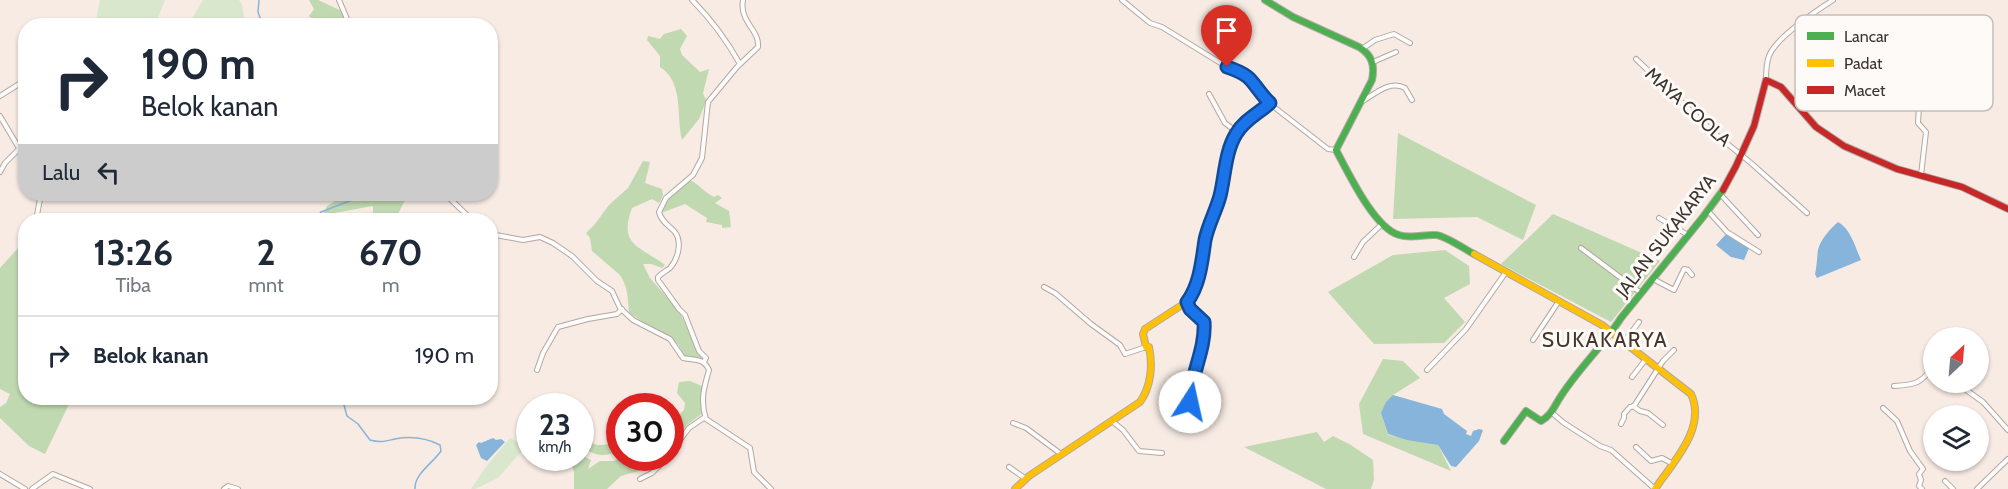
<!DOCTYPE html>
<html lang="id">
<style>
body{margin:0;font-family:Cabin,sans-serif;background:#f2f2f3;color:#1f2937;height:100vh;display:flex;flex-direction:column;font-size:22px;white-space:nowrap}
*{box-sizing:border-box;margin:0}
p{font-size:20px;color:#747a83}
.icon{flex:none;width:33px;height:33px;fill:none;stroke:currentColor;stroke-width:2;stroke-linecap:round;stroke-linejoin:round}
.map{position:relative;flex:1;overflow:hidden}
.side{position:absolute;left:18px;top:213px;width:480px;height:192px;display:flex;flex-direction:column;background:#fff;border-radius:24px;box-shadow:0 2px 4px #0004}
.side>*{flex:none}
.guide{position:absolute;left:18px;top:18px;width:480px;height:183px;border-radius:24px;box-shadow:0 2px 4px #0004;background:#fff;color:#1f2937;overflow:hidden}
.needle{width:39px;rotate:26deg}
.tools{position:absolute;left:1923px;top:327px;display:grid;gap:12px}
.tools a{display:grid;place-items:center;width:66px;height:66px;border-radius:50%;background:#fff;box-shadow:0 2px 4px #0004;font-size:30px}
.speed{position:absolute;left:516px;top:393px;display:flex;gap:12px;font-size:30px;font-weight:700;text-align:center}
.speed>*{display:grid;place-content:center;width:78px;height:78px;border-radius:50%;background:#fff;box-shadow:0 2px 4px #0004;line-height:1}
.speed small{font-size:15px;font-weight:400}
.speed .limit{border:9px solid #d22;background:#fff;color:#111}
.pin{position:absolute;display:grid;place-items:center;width:51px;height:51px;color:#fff;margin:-62px -26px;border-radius:50% 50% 50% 0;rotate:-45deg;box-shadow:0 0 6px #0007}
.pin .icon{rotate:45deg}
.me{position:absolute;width:66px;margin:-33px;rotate:10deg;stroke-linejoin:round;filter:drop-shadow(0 0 4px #0008)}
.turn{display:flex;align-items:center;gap:21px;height:126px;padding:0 24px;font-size:27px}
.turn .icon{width:78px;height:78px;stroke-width:2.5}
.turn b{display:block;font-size:42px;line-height:51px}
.then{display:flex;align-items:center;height:57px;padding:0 24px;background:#0003;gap:12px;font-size:22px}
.eta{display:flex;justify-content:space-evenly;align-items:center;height:102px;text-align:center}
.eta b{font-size:36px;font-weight:700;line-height:42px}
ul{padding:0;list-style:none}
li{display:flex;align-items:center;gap:18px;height:78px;padding:0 24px;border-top:2px solid #e0e1e3}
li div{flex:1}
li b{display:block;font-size:22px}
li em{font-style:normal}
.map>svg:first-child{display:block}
.green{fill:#d9e7cc}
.forest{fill:#c0d9b0}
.water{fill:#87b4da}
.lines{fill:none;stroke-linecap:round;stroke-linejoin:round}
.stream{stroke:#87b4da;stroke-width:1.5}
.street-casing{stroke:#b1a8a3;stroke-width:6}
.fast-casing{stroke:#b1a8a3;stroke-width:8}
.slow-casing{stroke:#b1a8a3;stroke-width:8}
.jam-casing{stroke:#b1a8a3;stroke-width:8}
.street{stroke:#fefcfb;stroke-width:4}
.fast{stroke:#4caf50;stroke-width:6}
.slow{stroke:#ffc107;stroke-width:6}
.jam{stroke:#c62828;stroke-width:6}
.route-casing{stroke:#114b97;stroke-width:15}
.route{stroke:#1a73e8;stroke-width:10}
.labels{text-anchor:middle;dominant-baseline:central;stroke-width:6;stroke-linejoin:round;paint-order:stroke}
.street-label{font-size:18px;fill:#3c342f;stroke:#fefaf7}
.quarter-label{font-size:21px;letter-spacing:1.5px;fill:#46352b;stroke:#fefaf7}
.key{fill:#fefaf7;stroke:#c4bfbb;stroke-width:1.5}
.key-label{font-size:16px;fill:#3c342f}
</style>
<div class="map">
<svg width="2008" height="489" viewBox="0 0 2008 489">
<rect width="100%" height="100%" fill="#f7ebe4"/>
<path class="green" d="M100 0H165L157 20 188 25 203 0H239L242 5 245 25H95Z
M510 438 522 444 529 440V450L521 452 498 478 475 489H471L485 468Z"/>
<path class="forest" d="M307 0H318L346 13 353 25H318L309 16 314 9 309 0Z
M681 29 687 36 680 49 682 55 700 72 709 69 703 93 706 100 703 109 699 119 682 140C676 115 684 82 660 67V56L647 40 648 36 660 39 664 34Z
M1398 133 1536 205 1523 240 1477 217 1393 219Z
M643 161 650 162 645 183 662 189 663 196 659 203 652 199 632 208C618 246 640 246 665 265L662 268 651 264H643L650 278 679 311 702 358 685 356 678 344 629 313C628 299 628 287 620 275L592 251 590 238 586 233 595 224 609 205 628 188Z
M690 180C700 185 704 192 714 197L718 195 722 198 715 203 729 211 731 227 722 228V225L706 222 707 218 685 204 661 213 668 197Z
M340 194H403L406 198 395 220H373V206L323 215 327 206 340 198Z
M1553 214 1660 261 1611 322 1501 264Z
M19 247 26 250V398H72L45 454 29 446 0 418V407L6 403 10 394 0 389V268Z
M1445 250 1469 266 1470 284 1444 298 1465 322 1444 343 1374 344 1328 292 1393 255Z
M1383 359 1403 361 1420 378 1393 395 1381 413 1388 435 1438 445 1451 471 1363 434 1359 404Z
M690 381 702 386 703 413 687 425 671 446V422L684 410 685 403 677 393 679 382Z
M1317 432 1324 442 1333 436 1351 445 1373 460 1374 479 1371 489H1326L1244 447Z
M580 436C587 438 588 441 594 444 599 447 613 443 619 441V451C601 458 598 455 581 448Z
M581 455 591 460 588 469 600 461H614L620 458H660L649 468 621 476 607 489H574V472L571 463 574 458H580Z"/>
<path class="water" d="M1838 222C1851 229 1855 247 1861 260L1817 278 1815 274C1817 265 1817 257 1818 250 1820 240 1831 228 1838 222Z
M1727 233 1749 248 1744 260 1731 257 1716 245Z
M1393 395 1442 409 1444 414 1467 431 1466 434 1471 436 1473 431 1479 429 1483 430 1479 441 1456 467 1451 466 1438 445 1407 440 1388 434 1381 413 1386 402Z
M493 438 496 440 501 439 505 442 487 461 481 458 476 445 479 442 481 443Z"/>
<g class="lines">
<path class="stream" d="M259 0 258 12 263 26
M315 220 321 212 352 200 354 194
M342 398 347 416 358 424 370 440C380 443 386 441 395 439 410 436 426 438 440 445L441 451C433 463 414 474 415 489"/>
<g class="street-casing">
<path id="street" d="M339 0 350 26
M692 0C711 19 727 41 740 64
M1122 0 1150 23 1162 27 1227 67 1242 72 1250 77 1264 97 1274 107 1328 149 1336 150
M1362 49 1375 40 1394 34 1410 43
M1636 59 1713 132 1751 163 1807 213
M1373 62 1396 52
M1766 80C1766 72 1766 64 1769 56 1776 38 1816 11 1833 0
M1209 94 1225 123 1237 132
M0 96 19 84
M1363 101C1376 93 1390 80 1405 88L1412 100
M0 116 26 160
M0 172 5 163 18 150
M1921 175 1926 132 1918 123 1920 90 1915 61 1917 58 1935 53
M445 194 472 220
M1720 194 1758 235
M1708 211 1727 232 1759 252
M1659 218 1688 235
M36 220 41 194
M490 234 523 240 540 237 553 243 572 256 597 281 612 291 620 308 633 320 670 339 683 358C694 360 704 358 709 370 704 387 700 401 706 419L750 448 754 472 771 489
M1581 248 1641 293
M1354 257 1363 242 1382 224
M1653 279 1674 290 1684 269 1688 270 1692 275
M1044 287 1055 293 1091 324 1120 345 1125 354 1146 347
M1187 301 1190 310 1204 322 1205 334 1190 388V416
M1533 340 1559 301
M1624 342 1639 322
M704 362 706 358 699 351 685 315 679 309 658 280V277C662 273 666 271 670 268 678 259 683 241 674 231 668 225 661 221 659 212L666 198 693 175 702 158 708 102 737 67 758 47C760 30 739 22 743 0
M537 370 543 353 558 327 588 319 617 314 622 309
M1427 370 1466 329 1506 272
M1632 377 1646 359
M1955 382 1983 402 2008 430
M1894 386C1915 385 1924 383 1934 363
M1633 406 1640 411 1648 413 1663 425
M1883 408 1897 421 1910 451 1923 469 1919 474 1921 480 1919 486 1922 489
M1551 412 1564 423 1600 446 1611 450 1655 489
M1112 421 1123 430 1139 451 1162 453
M1013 423 1026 428 1061 454
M1621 424 1624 418V414L1630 407 1634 406 1663 361 1674 350
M1636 447 1651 461 1662 458 1673 464
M670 453 689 428 705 417
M1009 467 1026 479
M0 474 25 489
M640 479 652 473 667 458
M1945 481 1953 489
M32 489 53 474 90 489
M224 489 228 486 238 489
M1977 489 2008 459"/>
</g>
<g class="fast-casing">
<path id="fast" d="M1265 0 1293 17 1359 47C1372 55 1375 65 1372 80L1336 150C1348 172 1374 228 1399 235 1412 239 1424 234 1436 235 1446 236 1464 249 1474 254
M1504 441 1526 411 1541 421C1552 415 1554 406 1561 396 1579 368 1603 346 1621 318L1703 217 1723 190"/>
</g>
<g class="slow-casing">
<path id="slow" d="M1474 254 1602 325 1691 394C1707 428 1673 462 1655 489
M1015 489 1029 476 1140 402C1151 387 1153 365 1149 347H1146L1143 334 1145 329 1185 303 1189 299"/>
</g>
<g class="jam-casing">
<path id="jam" d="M1723 190 1736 166 1754 126 1766 80 1781 87 1816 127 1844 146 1897 169 1962 187 2008 209
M1189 299 1198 277 1206 237 1219 197 1234 137 1242 126 1270 103"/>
</g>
<use href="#street" class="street"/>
<use href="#fast" class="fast"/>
<use href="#slow" class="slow"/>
<use href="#jam" class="jam"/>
</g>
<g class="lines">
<g class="route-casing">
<path id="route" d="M1190 402C1190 375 1206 350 1204 322L1190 309 1187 302C1200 285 1202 260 1205 240 1208 225 1216 211 1220 196 1225 176 1225 152 1236 134 1244 120 1259 113 1270 103 1250 84 1257 77 1227 67"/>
</g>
<use href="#route" class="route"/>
</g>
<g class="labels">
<g class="street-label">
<text transform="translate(1688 107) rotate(42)">MAYA COOLA</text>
<text transform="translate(1666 236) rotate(-52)">JALAN SUKAKARYA</text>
</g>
<g class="quarter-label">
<text x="1605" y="339">SUKAKARYA</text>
</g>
</g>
<rect x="1795" y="15" width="198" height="96" rx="9" class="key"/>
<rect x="1807" y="32" width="27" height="8" fill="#4caf50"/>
<rect x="1807" y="59" width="27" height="8" fill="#ffc107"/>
<rect x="1807" y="86" width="27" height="8" fill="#c62828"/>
<g class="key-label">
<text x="1844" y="42">Lancar</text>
<text x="1844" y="69">Padat</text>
<text x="1844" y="96">Macet</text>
</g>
</svg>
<div class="tools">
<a><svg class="needle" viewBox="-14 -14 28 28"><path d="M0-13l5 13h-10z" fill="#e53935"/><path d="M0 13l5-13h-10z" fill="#747a83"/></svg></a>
<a><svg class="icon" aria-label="layers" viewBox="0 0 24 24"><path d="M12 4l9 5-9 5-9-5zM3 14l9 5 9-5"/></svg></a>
</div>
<div class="speed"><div>23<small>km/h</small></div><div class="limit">30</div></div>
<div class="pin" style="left:1227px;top:67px;background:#d93025"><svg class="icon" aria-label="arrive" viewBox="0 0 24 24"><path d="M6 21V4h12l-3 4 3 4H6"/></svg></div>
<svg class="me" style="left:1190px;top:402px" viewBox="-20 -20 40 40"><circle r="19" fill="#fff"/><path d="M0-13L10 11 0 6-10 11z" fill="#1a73e8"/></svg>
<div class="guide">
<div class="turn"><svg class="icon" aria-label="right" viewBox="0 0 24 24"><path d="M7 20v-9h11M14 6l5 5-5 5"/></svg><div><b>190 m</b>Belok kanan</div></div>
<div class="then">Lalu<svg class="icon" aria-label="left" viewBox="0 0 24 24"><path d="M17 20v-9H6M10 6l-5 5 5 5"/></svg></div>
</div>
<section class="side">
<div class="eta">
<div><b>13:26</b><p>Tiba</p></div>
<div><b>2</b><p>mnt</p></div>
<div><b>670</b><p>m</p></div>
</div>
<ul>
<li><svg class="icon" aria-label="right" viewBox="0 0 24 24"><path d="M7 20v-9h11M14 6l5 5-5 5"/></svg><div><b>Belok kanan</b></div><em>190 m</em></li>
</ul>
</section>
</div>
